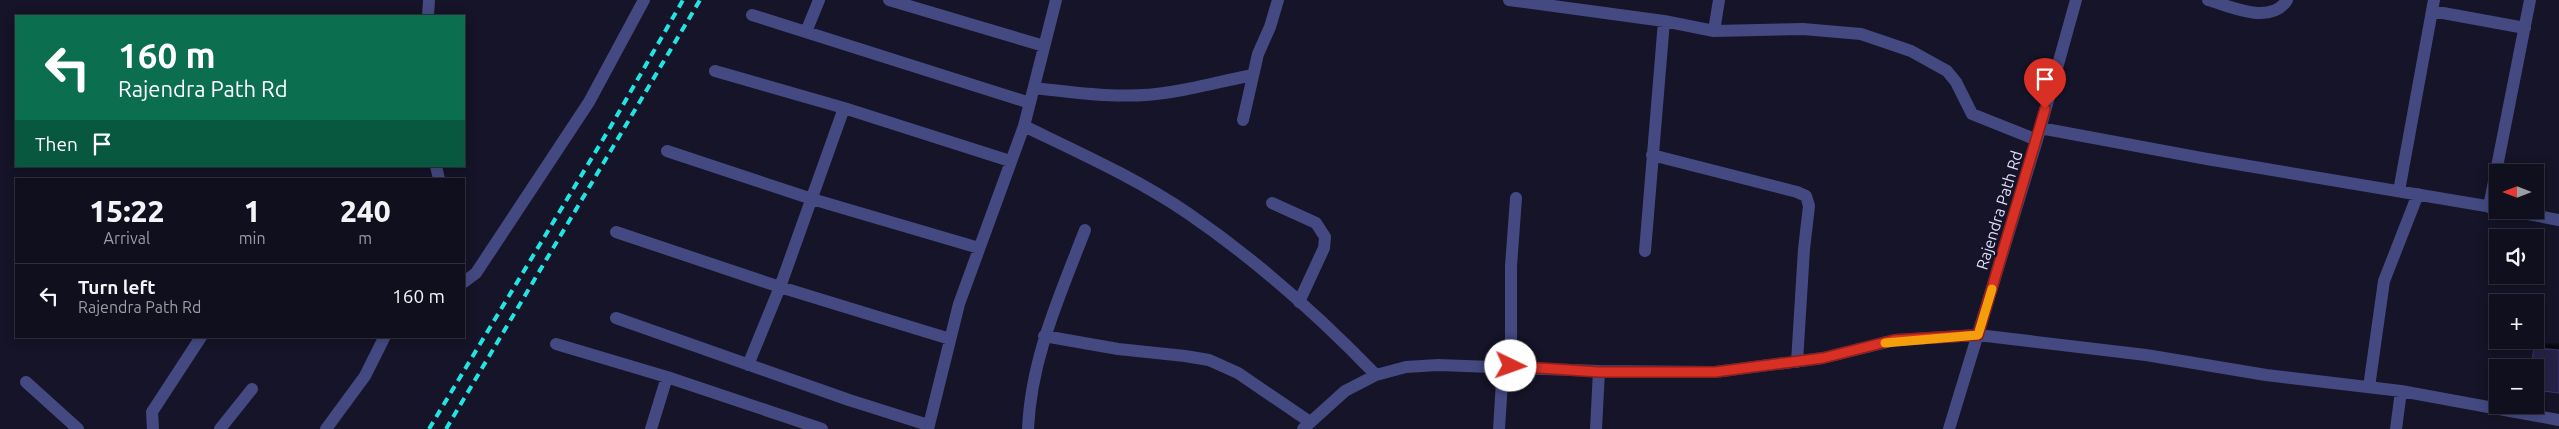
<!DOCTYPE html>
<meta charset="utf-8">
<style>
body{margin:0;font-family:Ubuntu,sans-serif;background:#1e1d2b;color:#f1f3f6;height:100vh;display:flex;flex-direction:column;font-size:19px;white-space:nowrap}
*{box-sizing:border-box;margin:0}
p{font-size:16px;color:#9c9ca4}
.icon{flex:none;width:28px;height:28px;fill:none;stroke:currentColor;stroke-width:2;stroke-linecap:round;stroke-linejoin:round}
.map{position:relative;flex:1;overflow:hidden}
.side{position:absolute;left:15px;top:178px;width:450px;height:160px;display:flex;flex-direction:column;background:#100f1e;border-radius:0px;box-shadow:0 2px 12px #0003,0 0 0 1px #302f3c}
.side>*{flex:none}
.guide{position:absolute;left:15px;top:15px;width:450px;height:152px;border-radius:0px;box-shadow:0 2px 12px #0003,0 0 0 1px #302f3c;background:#0b6e4f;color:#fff;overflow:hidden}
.needle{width:32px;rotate:270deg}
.buttons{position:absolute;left:2489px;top:164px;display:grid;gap:10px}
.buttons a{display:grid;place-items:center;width:55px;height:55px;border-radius:0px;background:#100f1e;box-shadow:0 2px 12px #0003,0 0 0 1px #302f3c;font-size:25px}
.pin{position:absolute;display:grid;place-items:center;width:42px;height:42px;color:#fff;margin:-51px -21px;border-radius:50% 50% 50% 0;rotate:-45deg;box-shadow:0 0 5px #0007}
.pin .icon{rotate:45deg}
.me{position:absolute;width:55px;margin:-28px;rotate:93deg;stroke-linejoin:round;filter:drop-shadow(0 0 4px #0008)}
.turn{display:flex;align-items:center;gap:18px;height:105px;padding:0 20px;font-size:22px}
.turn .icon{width:65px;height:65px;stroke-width:2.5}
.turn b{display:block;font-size:35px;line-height:42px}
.then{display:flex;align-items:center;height:48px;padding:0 20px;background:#0003;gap:10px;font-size:19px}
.eta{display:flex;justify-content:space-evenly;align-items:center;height:85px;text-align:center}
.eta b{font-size:30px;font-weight:800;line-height:35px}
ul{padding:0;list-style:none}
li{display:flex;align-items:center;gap:15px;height:65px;padding:0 20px;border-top:1px solid #302f3c}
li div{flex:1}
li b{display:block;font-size:19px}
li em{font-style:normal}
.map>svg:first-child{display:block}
.building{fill:#252247;stroke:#3c3770;filter:url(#shadow)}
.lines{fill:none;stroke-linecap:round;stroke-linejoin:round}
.minor{stroke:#444982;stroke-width:12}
.rail{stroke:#21e5e3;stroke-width:4;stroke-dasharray:8 6;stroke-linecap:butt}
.route-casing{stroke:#8d1f18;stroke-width:12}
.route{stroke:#d93025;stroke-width:9}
.slow{stroke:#f59e0b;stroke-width:9}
.labels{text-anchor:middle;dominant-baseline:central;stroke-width:5;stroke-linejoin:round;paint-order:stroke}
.street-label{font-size:16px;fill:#dfdffb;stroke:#151428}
</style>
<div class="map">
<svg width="2559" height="429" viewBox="0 0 2559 429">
<defs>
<filter id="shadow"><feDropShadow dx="4.5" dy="-4.5" stdDeviation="1" flood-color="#0009"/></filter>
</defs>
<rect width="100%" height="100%" fill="#151428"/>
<path class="building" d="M2534 348 2559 350V393L2535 390V368H2531Z"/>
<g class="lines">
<path class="minor" d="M889 0 1044 46
M1509 0 1664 21 1714 31 1803 29 1861 34 1911 51 1947 71 1956 82 1972 114 2037 140
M2208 0C2230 6 2271 26 2287 0
M2432 11 2525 28
M752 15 1030 103
M428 16 429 0
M1714 31 1719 0
M806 32 819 0
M715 71 844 108 1010 161
M1034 88C1079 93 1125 100 1171 92 1198 88 1226 80 1253 75
M1243 120 1258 54 1270 27 1278 0
M1024 126C1080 153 1138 179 1189 214 1256 260 1319 316 1376 375
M2040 128 2207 159 2498 208
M667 151 812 199 979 248
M1652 155 1797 192 1806 196 1809 206 1804 249 1797 362
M436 166 439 179
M2399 191 2434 0
M1272 203 1316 223 1325 237 1324 248 1299 302
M2489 207 2530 0
M2507 210 2559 220
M616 232 780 287 950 339
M1645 251 1664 21
M464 282 476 273 589 102 644 0
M616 318 849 400 928 425
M1044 336 1118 349 1185 356 1209 360 1238 373 1310 422
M556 344 667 377 822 429
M748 365 780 287 844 108
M1511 367V266L1516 198
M26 382 78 429
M2369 387 2384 281 2418 194
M153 429 152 412 201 337
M220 429 252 389
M326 429 365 376 385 336
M651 429 667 377
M928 429 959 304 1024 126 1056 0
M1028 429C1031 358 1060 295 1085 230
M1303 429 1345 391 1376 375 1406 367 1438 365 1599 371 1715 372 1823 358 1895 340 1978 335 2146 355 2266 375 2401 391 2559 420
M1499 429 1503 366
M1596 429 1599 371
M1949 429 2037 140 2076 0
M2396 429 2401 391"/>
<path class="rail" d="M429 429 611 126 683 0
M446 429 700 0"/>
</g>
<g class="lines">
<g class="route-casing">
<path id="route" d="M1511 366 1599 372H1715L1823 358 1894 340 1978 335 2045 109"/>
</g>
<use href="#route" class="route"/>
<path class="slow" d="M1885 343 1978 335 1992 289"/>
</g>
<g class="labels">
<g class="street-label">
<text transform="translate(1999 210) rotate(-73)">Rajendra Path Rd</text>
</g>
</g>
</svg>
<div class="buttons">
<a><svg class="needle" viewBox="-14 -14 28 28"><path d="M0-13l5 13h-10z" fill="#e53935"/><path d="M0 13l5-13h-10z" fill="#9c9ca4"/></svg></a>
<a><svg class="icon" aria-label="sound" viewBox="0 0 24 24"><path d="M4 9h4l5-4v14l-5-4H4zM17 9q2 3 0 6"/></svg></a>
<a>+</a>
<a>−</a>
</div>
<div class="pin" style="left:2045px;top:109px;background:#d93025"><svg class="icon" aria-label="arrive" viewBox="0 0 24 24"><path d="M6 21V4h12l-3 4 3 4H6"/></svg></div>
<svg class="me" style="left:1511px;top:366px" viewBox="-20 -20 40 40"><circle r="19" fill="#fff"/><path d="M0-13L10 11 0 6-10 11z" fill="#d93025"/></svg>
<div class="guide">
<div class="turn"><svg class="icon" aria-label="left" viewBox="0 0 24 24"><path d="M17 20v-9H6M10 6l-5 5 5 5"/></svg><div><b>160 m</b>Rajendra Path Rd</div></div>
<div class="then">Then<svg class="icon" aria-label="arrive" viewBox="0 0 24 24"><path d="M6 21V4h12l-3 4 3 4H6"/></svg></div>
</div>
<section class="side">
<div class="eta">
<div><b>15:22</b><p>Arrival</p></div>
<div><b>1</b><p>min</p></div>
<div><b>240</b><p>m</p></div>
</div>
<ul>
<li><svg class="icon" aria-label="left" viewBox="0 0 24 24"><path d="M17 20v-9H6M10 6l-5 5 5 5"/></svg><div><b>Turn left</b><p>Rajendra Path Rd</p></div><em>160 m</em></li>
</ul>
</section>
</div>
